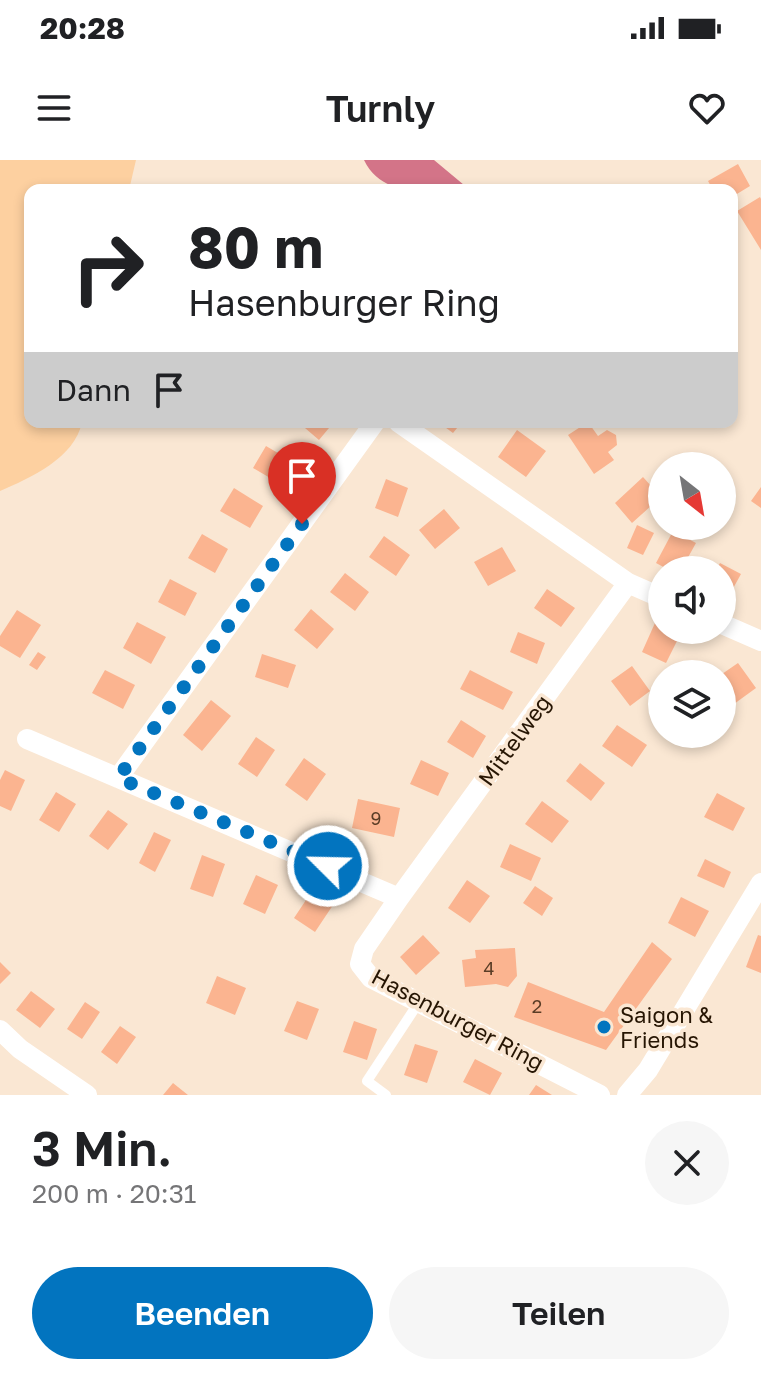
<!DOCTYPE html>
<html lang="de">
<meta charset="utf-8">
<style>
body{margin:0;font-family:"Golos Text",sans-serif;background:#f6f6f6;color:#202124;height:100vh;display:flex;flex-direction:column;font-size:30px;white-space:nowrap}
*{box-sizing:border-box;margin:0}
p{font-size:26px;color:#757577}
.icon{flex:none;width:44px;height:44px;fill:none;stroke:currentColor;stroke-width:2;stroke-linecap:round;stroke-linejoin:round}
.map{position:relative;height:935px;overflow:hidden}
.side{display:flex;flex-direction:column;background:#fff;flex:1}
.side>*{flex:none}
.top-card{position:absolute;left:24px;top:24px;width:714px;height:244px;border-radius:16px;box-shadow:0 4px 12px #0003;background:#fff;color:#202124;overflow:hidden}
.needle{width:52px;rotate:149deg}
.fabs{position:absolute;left:648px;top:292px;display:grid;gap:16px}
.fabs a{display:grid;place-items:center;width:88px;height:88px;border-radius:50%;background:#fff;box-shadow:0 4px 12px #0003;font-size:40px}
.pin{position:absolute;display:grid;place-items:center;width:68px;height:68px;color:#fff;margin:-82px -34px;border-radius:50% 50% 50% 0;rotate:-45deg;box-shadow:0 0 8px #0007}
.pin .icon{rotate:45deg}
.me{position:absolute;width:88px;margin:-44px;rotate:293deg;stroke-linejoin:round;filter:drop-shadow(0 0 6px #0008)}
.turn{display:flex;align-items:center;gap:28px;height:168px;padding:0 32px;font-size:36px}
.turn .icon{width:104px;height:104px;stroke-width:2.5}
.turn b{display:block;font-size:56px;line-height:68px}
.then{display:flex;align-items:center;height:76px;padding:0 32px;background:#0003;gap:16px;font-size:30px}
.round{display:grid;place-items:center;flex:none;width:84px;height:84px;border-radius:42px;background:#f6f6f6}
.head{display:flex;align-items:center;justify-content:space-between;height:136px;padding:0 32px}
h1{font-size:48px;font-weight:600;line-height:60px}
.cta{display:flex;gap:16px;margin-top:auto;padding:16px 32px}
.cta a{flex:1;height:92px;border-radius:48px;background:#0274bf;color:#fff;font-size:32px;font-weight:600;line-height:92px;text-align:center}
.cta a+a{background:#f6f6f6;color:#202124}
.status{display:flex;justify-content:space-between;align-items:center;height:56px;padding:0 40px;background:#fff;direction:ltr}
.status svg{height:22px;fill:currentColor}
header{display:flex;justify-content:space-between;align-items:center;height:104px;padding:0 32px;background:#fff;font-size:36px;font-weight:600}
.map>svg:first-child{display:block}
.green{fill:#fdd0a0}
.water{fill:#d37488}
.building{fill:#fbb490}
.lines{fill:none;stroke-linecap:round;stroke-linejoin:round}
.lane{stroke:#fff;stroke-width:10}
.street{stroke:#fff;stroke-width:20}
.route{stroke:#0274bf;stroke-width:14;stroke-dasharray:0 25.2}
.poi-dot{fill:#0274bf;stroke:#fae7d3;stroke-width:3}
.labels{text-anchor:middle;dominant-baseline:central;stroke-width:7;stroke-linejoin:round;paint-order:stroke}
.number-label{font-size:18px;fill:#5b3d26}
.street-label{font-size:22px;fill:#261503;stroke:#fae7d3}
.poi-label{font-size:22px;fill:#261503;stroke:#fae7d3;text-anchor:start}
</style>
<div class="status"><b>20:28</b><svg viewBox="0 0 49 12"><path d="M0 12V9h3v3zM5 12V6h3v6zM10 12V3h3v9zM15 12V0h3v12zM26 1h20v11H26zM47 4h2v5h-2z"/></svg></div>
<header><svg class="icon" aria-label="menu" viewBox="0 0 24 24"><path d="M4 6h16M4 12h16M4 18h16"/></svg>Turnly<svg class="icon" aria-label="heart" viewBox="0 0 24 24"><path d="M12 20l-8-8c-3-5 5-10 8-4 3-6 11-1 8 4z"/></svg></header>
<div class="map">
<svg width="761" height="935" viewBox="0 0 761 935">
<rect width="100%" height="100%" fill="#fae7d3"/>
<path class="green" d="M0 0H136L129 30H30V262H82C75 298 30 318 0 331Z"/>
<path class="water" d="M364 0H434L470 30C432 30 383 40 364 0Z"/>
<path class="building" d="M738 4 750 26 732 37V30H713L708 21Z
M760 37 761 39V90L737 51Z
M298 262H334L319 280Z
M438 262H462L453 273Z
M588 262 598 276 607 270 616 275 617 285 608 292 614 300 594 314 568 275Z
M517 270 546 291 526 317 498 297Z
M266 286 295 303 282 325 253 308Z
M643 317 661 337 632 363 615 343Z
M386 319 408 328 398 357 375 348Z
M761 327V348L751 341Z
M234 328 263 346 250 368 220 351Z
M444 349 460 368 435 389 419 370Z
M637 365 654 373 643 395 627 388Z
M673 371 696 383 681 410H669L656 403Z
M202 374 228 389 215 413 188 398Z
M384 376 410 395 396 416 369 397Z
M502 387 516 411 488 426 474 402Z
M720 403 741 414 725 443 722 410H716Z
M345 413 369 432 355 451 330 432Z
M170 419 197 433 185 456 158 442Z
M547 429 575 448 561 467 534 448Z
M311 449 334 469 317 489 294 470Z
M17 450 41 465 20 498 0 486V476Z
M137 462 166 477 151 504 123 488Z
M655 463 662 470 680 475 666 503 642 492Z
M518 472 545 483 537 504 510 492Z
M38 492 46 497 37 510 29 505Z
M262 494 296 505 288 528 255 517Z
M738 503 756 528 734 544 722 528V514Z
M632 506 650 531 630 546 611 521Z
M105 510 135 525 123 549 92 533Z
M470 510 513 532 503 550 460 529Z
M211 540 231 556 202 591 183 575Z
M461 560 486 576 473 598 447 582Z
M617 565 647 585 632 607 602 586Z
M256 577 275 590 257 617 238 604Z
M304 598 326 614 307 641 285 625Z
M421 600 449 613 438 636 410 624Z
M580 603 605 623 591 641 566 621Z
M5 610 25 620 11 651 0 646V620Z
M56 632 76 644 59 672 39 660Z
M717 633 745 648 733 671 704 657Z
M358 639 400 648 394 677 352 668Z
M542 641 569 661 552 683 525 664Z
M108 650 128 664 108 690 89 676Z
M154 672 171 680 155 712 139 703Z
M510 684 541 698 531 721 500 707Z
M202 695 225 704 213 737 190 729Z
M705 699 731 712 724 728 697 716Z
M256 715 278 725 265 754 243 744Z
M467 720 490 736 470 763 448 748Z
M535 726 553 738 542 756 523 743Z
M312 731 333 745 315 772 294 758Z
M681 737 709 751 695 777 668 763Z
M423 775 440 793 416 815 400 797Z
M758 775 761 776V813L746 807Z
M652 782 672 799 606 890 514 857 528 822 604 852Z
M515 788 517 816 508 827 496 824 465 827 462 800 476 798 475 790Z
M0 802 11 813 0 824Z
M217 816 246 828 235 855 206 843Z
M31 831 55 849 40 868 16 850Z
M297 841 319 849 307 880 284 871Z
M85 842 100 852 82 879 67 869Z
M354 861 377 869 367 900 343 892Z
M120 866 136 877 117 904 101 892Z
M415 884 438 891 427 923 404 915Z
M475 899 502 913 490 935 463 922Z
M173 923 188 935H163Z
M536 925 552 935H529Z"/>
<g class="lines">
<path class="lane" d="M386 935 367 921 419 842"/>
<path class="street" d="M398 262 628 423 662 438
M722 464 761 481
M27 579 399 738
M118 618 375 262
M0 870 20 889 87 935
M600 935 371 818 360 804 364 789 399 738 628 423
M627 935 648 910 761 723"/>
</g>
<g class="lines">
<path class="route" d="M302 364 118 618 328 706"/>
</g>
<circle class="poi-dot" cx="604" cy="867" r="8"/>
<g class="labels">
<g class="number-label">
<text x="376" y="658">9</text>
<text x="489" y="808">4</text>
<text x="537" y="846">2</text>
</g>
<g class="street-label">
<text transform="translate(514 580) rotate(-54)">Mittelweg</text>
<text transform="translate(458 859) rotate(28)">Hasenburger Ring</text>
</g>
<g class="poi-label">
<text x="620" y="854">Saigon &amp;<tspan x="620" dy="25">Friends</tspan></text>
</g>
</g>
</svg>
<div class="fabs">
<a><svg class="needle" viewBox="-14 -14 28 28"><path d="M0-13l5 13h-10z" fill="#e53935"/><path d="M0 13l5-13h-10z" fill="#757577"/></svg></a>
<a><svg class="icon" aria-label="sound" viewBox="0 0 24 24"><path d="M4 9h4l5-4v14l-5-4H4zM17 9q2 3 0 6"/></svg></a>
<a><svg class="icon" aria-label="layers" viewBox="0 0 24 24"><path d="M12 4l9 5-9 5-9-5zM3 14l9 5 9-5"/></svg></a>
</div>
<div class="pin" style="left:302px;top:364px;background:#d93025"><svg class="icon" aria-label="arrive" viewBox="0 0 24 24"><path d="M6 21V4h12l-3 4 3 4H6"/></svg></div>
<svg class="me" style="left:328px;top:706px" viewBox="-20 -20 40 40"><circle r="17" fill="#0274bf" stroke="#fff" stroke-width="3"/><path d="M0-11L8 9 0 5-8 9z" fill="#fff"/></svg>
<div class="top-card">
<div class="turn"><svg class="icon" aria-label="right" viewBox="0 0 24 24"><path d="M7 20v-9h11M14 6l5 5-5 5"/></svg><div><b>80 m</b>Hasenburger Ring</div></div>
<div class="then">Dann<svg class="icon" aria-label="arrive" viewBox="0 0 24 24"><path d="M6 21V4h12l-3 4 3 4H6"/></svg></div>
</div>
</div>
<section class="side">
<div class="head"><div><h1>3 Min.</h1><p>200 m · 20:31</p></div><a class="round"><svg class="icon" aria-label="close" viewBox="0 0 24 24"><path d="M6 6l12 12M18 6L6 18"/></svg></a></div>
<div class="cta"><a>Beenden</a><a>Teilen</a></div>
</section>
